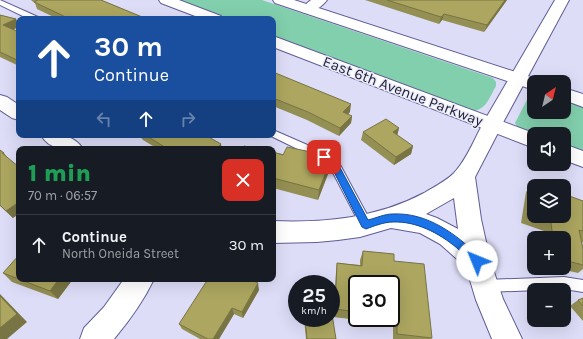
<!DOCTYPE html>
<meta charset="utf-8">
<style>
body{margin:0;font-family:Karla,sans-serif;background:#20242c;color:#f1f3f6;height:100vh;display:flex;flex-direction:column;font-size:15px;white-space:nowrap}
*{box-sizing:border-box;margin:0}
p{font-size:13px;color:#9ea1a6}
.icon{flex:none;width:22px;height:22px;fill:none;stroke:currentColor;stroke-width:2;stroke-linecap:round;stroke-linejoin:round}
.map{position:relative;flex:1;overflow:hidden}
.drawer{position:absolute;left:16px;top:146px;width:260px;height:136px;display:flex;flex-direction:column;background:#171b24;border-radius:8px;box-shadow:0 4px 16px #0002}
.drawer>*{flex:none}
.top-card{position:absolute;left:16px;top:16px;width:260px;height:122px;border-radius:8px;box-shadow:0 4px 16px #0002;background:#1a4fa0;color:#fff;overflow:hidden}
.needle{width:26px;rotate:35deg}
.tools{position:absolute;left:527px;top:75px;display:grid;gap:8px}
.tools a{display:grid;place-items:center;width:44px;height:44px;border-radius:8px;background:#171b24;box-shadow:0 4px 16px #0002;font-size:20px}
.speed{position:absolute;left:288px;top:275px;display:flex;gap:8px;font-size:20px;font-weight:700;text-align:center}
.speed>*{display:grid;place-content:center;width:52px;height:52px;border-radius:50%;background:#171b24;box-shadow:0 4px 16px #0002;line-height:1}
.speed small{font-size:10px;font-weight:400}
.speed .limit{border:2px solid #111;border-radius:6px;background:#fff;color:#111}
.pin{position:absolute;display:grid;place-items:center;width:34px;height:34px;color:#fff;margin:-17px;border-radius:8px;box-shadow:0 2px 6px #0006}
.me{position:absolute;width:44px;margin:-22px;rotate:315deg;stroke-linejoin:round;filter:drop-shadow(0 0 3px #0008)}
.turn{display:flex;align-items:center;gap:14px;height:84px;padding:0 12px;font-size:18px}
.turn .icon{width:52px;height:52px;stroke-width:2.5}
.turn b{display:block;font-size:28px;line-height:34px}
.lanes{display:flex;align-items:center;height:38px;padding:0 12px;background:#0003;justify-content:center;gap:20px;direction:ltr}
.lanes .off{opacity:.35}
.round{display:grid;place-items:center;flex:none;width:42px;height:42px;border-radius:8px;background:#20242c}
.overview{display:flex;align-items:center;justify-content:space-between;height:68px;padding:0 12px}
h1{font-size:24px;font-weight:800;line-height:30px;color:#1e9e55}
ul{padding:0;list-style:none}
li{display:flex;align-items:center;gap:12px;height:60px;padding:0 12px;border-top:1px solid #363941}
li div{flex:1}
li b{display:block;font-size:15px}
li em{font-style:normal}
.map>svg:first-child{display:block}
.green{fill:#82cfad}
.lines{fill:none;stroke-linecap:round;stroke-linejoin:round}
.service-casing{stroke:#5f5d96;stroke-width:2}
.minor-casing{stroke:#5f5d96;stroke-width:2}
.tertiary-casing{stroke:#5f5d96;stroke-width:2}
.secondary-casing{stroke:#5f5d96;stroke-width:2}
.service{fill:#fff;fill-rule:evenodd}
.minor{fill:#fff;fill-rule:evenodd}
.tertiary{fill:#fff;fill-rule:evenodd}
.secondary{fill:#fff;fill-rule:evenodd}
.wall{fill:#948f53;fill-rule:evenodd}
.shaded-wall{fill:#787443}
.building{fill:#aca660;stroke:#787443}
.route{fill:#1a73e8;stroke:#114b97}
.labels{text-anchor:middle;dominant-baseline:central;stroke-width:3;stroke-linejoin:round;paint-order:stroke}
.street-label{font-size:15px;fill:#23223b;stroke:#ebecf9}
</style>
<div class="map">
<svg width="583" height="339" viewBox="0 0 583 339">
<rect width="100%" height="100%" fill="#ddddf8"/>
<path class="green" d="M178 0H262L493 78 496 82V86C489 98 486 111 471 111L273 36V19H228Z
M533 92H534V112H564V101L583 107V153L564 146V134C550 134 522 139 515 123L530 94Z"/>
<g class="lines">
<g class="service-casing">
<path id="service" d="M0 0 38 17 39 19H29L0 5Z
M273 130 328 154 338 161 372 224 370 228 366 229 362 228 330 167 320 160 269 135H273Z
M564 277 583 280V292L564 289 485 292 480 291 478 286 480 281 485 280Z"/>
</g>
<g class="minor-casing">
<path id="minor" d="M311 0H327C321 8 311 14 302 12L300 9Z
M0 95 7 97 19 105V120L12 118 0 110Z
M492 118 499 120 502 125 475 177 481 219 490 260 503 299 522 339H492L476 300 466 267 440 244 420 233 391 228 360 237 338 240 317 242 273 243V221C325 223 377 218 424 193 434 187 446 181 454 173 468 158 475 137 485 120ZM454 198 458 229 437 218 426 214Z
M41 135C57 135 73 133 83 149 66 149 50 151 41 135Z
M124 279H154C144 300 129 321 114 339H80L84 328 104 307Z"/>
</g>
<g class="tertiary-casing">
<path id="tertiary" d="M555 0H569L499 130 492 132 485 130 482 125Z"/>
</g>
<g class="secondary-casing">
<path id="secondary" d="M159 0H179L221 16 223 19H203L161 3Z
M273 0H294L540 80 542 82H534V89L528 88 275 3Z
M273 36 536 134H534V148L273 47Z
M564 88 583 94V107L564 100Z
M564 144 583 151V167L564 160Z"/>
</g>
<use href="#service" class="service"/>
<use href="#minor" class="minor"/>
<use href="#tertiary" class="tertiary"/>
<use href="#secondary" class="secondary"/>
</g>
<path class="wall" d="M31 0H101L147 19H58L37 9 35 3 32 1Z
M365 0H507L484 32 442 20 439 24Z
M0 15 16 19 19 25V27L13 29 19 32V66L0 57Z
M273 72 350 112 348 114 352 116 351 123 339 136 307 120 273 106Z
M399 128 397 135 413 146 411 154 394 165 361 140 363 132Z
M139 135H205L222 149H158L143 140Z
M0 150 4 153 7 157 13 218 0 206Z
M273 152 329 164 328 174 318 200 273 188Z
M532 184 583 201V243L582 242 583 249V269L578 273 556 268H564V238H545L544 231 521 223 526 192Z
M363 251 394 261 432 338 431 339H393V324L333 317 336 272 337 263 360 265V260ZM357 284H391V318H357Z
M3 273 73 279 58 299 12 282Z
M259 290 243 318 234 314 219 339H200L182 329 179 324Z
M583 298V321L570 306 578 300Z
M304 318H331L336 339H306Z"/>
<path class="shaded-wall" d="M505 0H507L484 32 487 25Z
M444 14 442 20 439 24 441 17Z
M16 19 19 25V27L7 32 3 25Z
M351 104 350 112 343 119V112Z
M352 116 351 123 339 136 340 128Z
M399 128 397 136 393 132Z
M221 144 222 149H216Z
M413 146 411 154 394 165 396 157Z
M311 152 310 162 308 159Z
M329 164 328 174 318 200 319 190Z
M19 202V214L13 218 6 211Z
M59 279H73L58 299 50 291Z
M258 283 259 290 243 318 242 312Z
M0 294 27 322 7 339H0Z
M232 308 234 314 219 339H213Z"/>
<path class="building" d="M38 0H101L147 19H70L34 2Z
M387 0H505L487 25 444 14 441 17Z
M0 15 16 19 3 25 19 32V61L0 52Z
M273 72 351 104 343 112 352 116 340 128 308 112 273 98Z
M386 119 399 128 393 132 413 146 396 157 363 132Z
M145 135H205L221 144 216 149H177L173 147 170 149H168Z
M244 146 258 149H242Z
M287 147 311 152 308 159 329 164 319 190 273 178V152L283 155Z
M0 150 4 153H2L19 167V202L6 211 0 205Z
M532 184 538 186H534V216H564V194L583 201V231L579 230 583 249V265L564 260V238H553L551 223 527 215Z
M363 251 394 254V261L424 264 432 338 397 334V316H391V284H357V312L335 309 337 263 362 266Z
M19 255V279H59L50 291 3 273Z
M208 279H249L258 283 242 312 232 308 213 339H208L179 324Z
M0 296 17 314 0 328Z
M583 298V306L578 300Z
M331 308 336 339H307L305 318H331Z"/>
<path class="route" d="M324 154 337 162 368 220C376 218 385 214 392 214 428 212 457 235 481 258L483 261 481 265 477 266C469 263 464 254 457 248 439 233 416 221 393 222 384 222 374 226 366 229L362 227 331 166 320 157Z"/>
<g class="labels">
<g class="street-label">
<text transform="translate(403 91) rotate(21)">East 6th Avenue Parkway</text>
</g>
</g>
</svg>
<div class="tools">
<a><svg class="needle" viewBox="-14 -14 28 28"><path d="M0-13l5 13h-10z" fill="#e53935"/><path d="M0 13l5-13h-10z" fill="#9ea1a6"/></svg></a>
<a><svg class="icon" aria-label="sound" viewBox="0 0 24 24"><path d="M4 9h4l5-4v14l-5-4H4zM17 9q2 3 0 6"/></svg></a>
<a><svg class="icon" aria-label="layers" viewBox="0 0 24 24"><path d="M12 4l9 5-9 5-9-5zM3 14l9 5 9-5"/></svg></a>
<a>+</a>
<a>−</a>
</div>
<div class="speed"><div>25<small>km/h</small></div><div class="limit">30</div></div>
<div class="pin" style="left:324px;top:157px;background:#d93025"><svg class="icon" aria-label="arrive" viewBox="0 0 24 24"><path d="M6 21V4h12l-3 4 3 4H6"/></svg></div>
<svg class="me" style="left:477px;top:261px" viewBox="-20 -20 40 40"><circle r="19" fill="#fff"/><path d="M0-13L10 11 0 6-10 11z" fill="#1a73e8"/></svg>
<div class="top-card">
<div class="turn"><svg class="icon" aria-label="ahead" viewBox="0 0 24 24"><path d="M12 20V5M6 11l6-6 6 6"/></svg><div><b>30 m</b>Continue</div></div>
<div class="lanes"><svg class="icon off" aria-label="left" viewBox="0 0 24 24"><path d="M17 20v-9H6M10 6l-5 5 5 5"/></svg><svg class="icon" aria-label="ahead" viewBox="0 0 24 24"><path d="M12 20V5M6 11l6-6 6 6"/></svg><svg class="icon off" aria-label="right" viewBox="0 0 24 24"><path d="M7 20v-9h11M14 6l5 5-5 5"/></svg></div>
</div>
<section class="drawer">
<div class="overview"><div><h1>1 min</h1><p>70 m · 06:57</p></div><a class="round" style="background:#d93025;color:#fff"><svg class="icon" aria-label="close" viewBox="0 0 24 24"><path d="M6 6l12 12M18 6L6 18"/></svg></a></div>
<ul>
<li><svg class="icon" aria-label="ahead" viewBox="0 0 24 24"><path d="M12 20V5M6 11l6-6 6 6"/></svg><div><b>Continue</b><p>North Oneida Street</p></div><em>30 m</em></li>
</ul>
</section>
</div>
